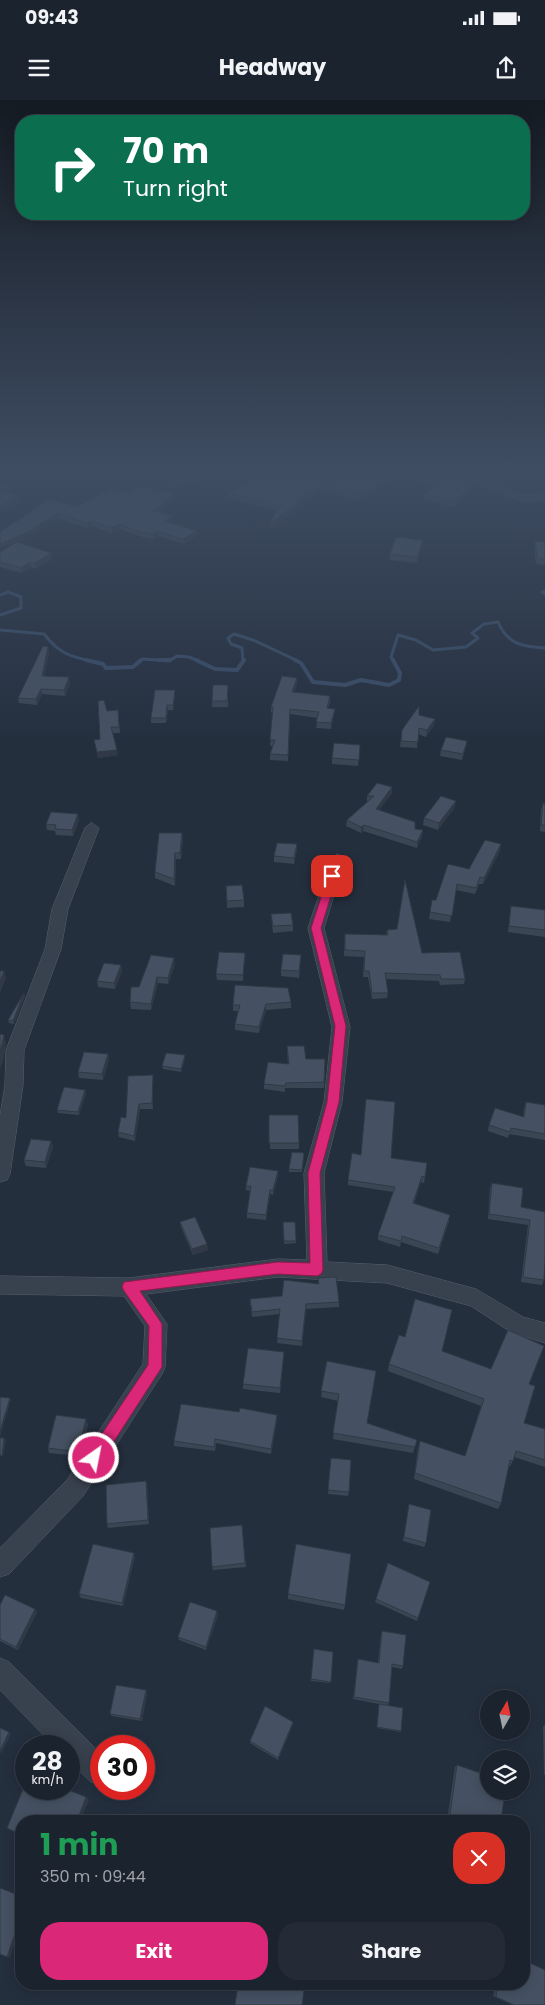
<!DOCTYPE html>
<meta charset="utf-8">
<style>
body{margin:0;font-family:Poppins,sans-serif;background:#242b36;color:#f1f3f6;height:100vh;display:flex;flex-direction:column;font-size:19px;white-space:nowrap}
*{box-sizing:border-box;margin:0}
p{font-size:16px;color:#a0a4aa}
.icon{flex:none;width:28px;height:28px;fill:none;stroke:currentColor;stroke-width:2;stroke-linecap:round;stroke-linejoin:round}
.map{position:relative;flex:1;overflow:hidden}
.sheet{position:absolute;left:15px;top:1715px;width:515px;height:175px;display:flex;flex-direction:column;background:#1b232e;border-radius:20px;box-shadow:0 2px 12px #0003,0 0 0 1px #39404a}
.sheet>*{flex:none}
.guide{position:absolute;left:15px;top:15px;width:515px;height:105px;border-radius:20px;box-shadow:0 2px 12px #0003,0 0 0 1px #39404a;background:#0b6e4f;color:#fff;overflow:hidden}
.needle{width:32px;rotate:9deg}
.fabs{position:absolute;left:480px;top:1590px;display:grid;gap:10px}
.fabs a{display:grid;place-items:center;width:50px;height:50px;border-radius:50%;background:#1b232e;box-shadow:0 2px 12px #0003,0 0 0 1px #39404a;font-size:25px}
.speed{position:absolute;left:15px;top:1635px;display:flex;gap:10px;font-size:25px;font-weight:700;text-align:center}
.speed>*{display:grid;place-content:center;width:65px;height:65px;border-radius:50%;background:#1b232e;box-shadow:0 2px 12px #0003,0 0 0 1px #39404a;line-height:1}
.speed small{font-size:12px;font-weight:400}
.speed .limit{border:8px solid #d22;background:#fff;color:#111}
.pin{position:absolute;display:grid;place-items:center;width:42px;height:42px;color:#fff;margin:-21px;border-radius:10px;box-shadow:0 2px 8px #0006}
.me{position:absolute;width:55px;margin:-28px;rotate:33deg;stroke-linejoin:round;filter:drop-shadow(0 0 4px #0008)}
.turn{display:flex;align-items:center;gap:18px;height:105px;padding:0 25px;font-size:22px}
.turn .icon{width:65px;height:65px;stroke-width:2.5}
.turn b{display:block;font-size:35px;line-height:42px}
.round{display:grid;place-items:center;flex:none;width:52px;height:52px;border-radius:20px;background:#242b36}
.head{display:flex;align-items:center;justify-content:space-between;height:85px;padding:0 25px}
h1{font-size:30px;font-weight:700;line-height:38px;color:#1e9e55}
.primary-button{display:flex;gap:10px;margin-top:auto;padding:10px 25px}
.primary-button a{flex:1;height:58px;border-radius:20px;background:#db2777;color:#fff;font-size:20px;font-weight:700;line-height:58px;text-align:center}
.primary-button a+a{background:#242b36;color:#f1f3f6}
.status{display:flex;justify-content:space-between;align-items:center;height:35px;padding:0 25px;background:#1b232e;direction:ltr}
.status svg{height:14px;fill:currentColor}
header{display:flex;justify-content:space-between;align-items:center;height:65px;padding:0 25px;background:#1b232e;font-size:22px;font-weight:700}
.map>svg:first-child{display:block}
.lines{fill:none;stroke-linecap:round;stroke-linejoin:round}
.stream-far1{stroke:#394c67;stroke-width:3}
.stream{stroke:#394c67;stroke-width:4}
.minor-casing{stroke:#565f6c;stroke-width:1}
.minor{fill:#38414e;fill-rule:evenodd}
.wall{fill:#3b4654}
.shaded-wall{fill:#303945}
.building{fill:#455162;stroke:#303945}
.route{fill:#db2777;stroke:#8e194d}
</style>
<div class="status"><b>09:43</b><svg viewBox="0 0 49 12"><path d="M0 12V9h3v3zM5 12V6h3v6zM10 12V3h3v9zM15 12V0h3v12zM26 1h20v11H26zM47 4h2v5h-2z"/></svg></div>
<header><svg class="icon" aria-label="menu" viewBox="0 0 24 24"><path d="M4 6h16M4 12h16M4 18h16"/></svg>Headway<svg class="icon" aria-label="share" viewBox="0 0 24 24"><path d="M12 15V3M7 8l5-5 5 5M5 13v7h14v-7"/></svg></header>
<div class="map">
<svg width="545" height="1905" viewBox="0 0 545 1905">
<rect width="100%" height="100%" fill="#242f3e"/>
<g class="lines">
<path class="stream-far1" d="M545 491 542 492 545 494
M0 495 8 492 21 497V508L0 515
M0 530 44 534C59 553 68 556 91 561
M140 561 143 559 169 561 177 556 189 557 199 561
M243 561 242 548 231 544 228 538 234 534 253 540 298 561
M394 561 391 557 398 535 416 540 433 550 466 547 478 538 472 533 484 524 498 522C507 544 523 547 545 548"/>
<path class="stream" d="M86 560 103 564 106 568 133 567 141 560
M159 560H170
M196 560 215 569 237 570 244 560
M295 560 301 563 313 582 345 585 361 580 389 585 399 580 400 573 393 560"/>
<g class="minor-casing">
<path id="minor" d="M190 375H205L173 388 164 386Z
M482 380 524 395 545 394V400L523 401 478 385 477 383Z
M92 723 99 728 68 809 61 849 24 950 23 985 10 1074 7 1080 0 1082V1016L5 985 6 950 45 849 52 809 85 728Z
M338 754 345 759 324 828 350 927 342 1002 324 1073 327 1162 387 1165 476 1189 523 1217 545 1223V1243L511 1232 471 1206 387 1183 278 1177 146 1194 167 1224 165 1267 162 1274 83 1396 9 1474 0 1477V1448L67 1380 143 1264 145 1226 124 1196 0 1194V1176L129 1178 278 1159 307 1160 304 1073 324 1002 332 927 308 828 331 759Z
M0 1558 9 1562 101 1654V1685L91 1682 69 1661V1646H54L0 1590Z"/>
</g>
<use href="#minor" class="minor"/>
</g>
<path class="wall" d="M256 375H483L476 381 464 399 452 407 424 399 425 393 433 388 401 376 359 400 321 389 310 400 307 399 269 431V425L276 410 229 398V393Z
M129 393 175 399 158 412 172 416 173 421 171 422 197 431V436L184 444 158 436 153 439 142 437 120 429 112 433 92 426 88 428 58 419 29 437 0 432 77 407Z
M535 441 545 442V465L536 464 534 447Z
M422 446 417 463 390 460V454Z
M0 452 51 453 52 458 36 469 31 467 22 473 0 467Z
M49 553 44 576 70 583 65 596 42 594 37 605 19 603 18 598Z
M297 578V583L294 592 330 596V602L328 608 335 609 334 615 331 629 316 628 318 618 290 614 288 661 270 660V654L273 646H270L273 613 271 612V607Z
M228 585V607H212V601Z
M175 595 173 610H168L166 623H151V618Z
M118 610 120 633H113L118 655 98 658 94 640 100 639 107 611Z
M419 615 435 619 434 625 426 637 418 634 417 648 400 647 402 630Z
M467 641 466 647 462 660 440 656 441 650Z
M360 645 358 666 332 664V658Z
M392 687V693L379 710 415 729 422 736 417 748 363 731 361 733 346 726 347 720 368 701H367V696Z
M543 703 545 704V732L540 731 541 710Z
M455 707 438 730 423 725 424 718Z
M79 720 73 736 56 735 55 731 47 730 46 724Z
M182 733 183 739 181 759H176L175 786 155 778V772Z
M297 744V750L294 764 274 762V756Z
M500 751 483 784H479L475 794 456 790 450 822 429 819 430 812 436 800 469 769Z
M226 786 244 800V807L227 808Z
M511 806 545 810V837L508 832 510 812Z
M271 814 293 825V831L273 833Z
M387 830 422 853 465 879 464 884 440 885 439 881 386 879 388 893 387 898 372 899 368 877H363L364 857 344 856 345 834 386 835Z
M245 853 243 881 217 880 216 874Z
M301 855 299 878 281 876V870Z
M175 864 168 884 158 883 151 910 131 909 130 902 139 887Z
M121 865 122 871 115 889 98 887 97 881Z
M25 896 14 924 9 923 8 920Z
M291 902V908L266 910 259 933 235 930V924L238 911H233V905Z
M287 946 306 959H325L324 988H285V992L264 989V984L288 964Z
M108 954 109 960 103 980 79 978 78 972Z
M185 955V958L181 972 163 969 162 966Z
M153 975V1009H140L135 1041 119 1037 118 1032Z
M85 990 86 993 79 1015 58 1013 57 1010Z
M526 1002 545 1005V1040L509 1034 508 1038 488 1031 489 1025 523 1017 524 1008Z
M269 1015 299 1043V1049H270Z
M51 1041 53 1047 46 1068 26 1066 24 1060Z
M304 1053 302 1072H289V1069Z
M391 1058 425 1077 424 1083 421 1082 414 1104 449 1121 438 1154 401 1142 400 1147 378 1140V1135L393 1092 348 1085V1080Z
M278 1076 273 1095 270 1094 266 1120 247 1118V1113L250 1091 246 1090V1086Z
M492 1083 521 1107 545 1112 544 1180 542 1185 521 1182 528 1125 488 1119 490 1088Z
M180 1122 208 1150 193 1155 181 1127Z
M283 1122H295L296 1143 284 1144Z
M318 1178 339 1202V1207L306 1209 302 1246 277 1243 280 1214 252 1217 250 1199 282 1196 318 1184Z
M442 1251 529 1284 524 1323 545 1329V1367L514 1357 510 1367 509 1366 501 1403 498 1409 414 1379 418 1347 420 1341 465 1356 481 1306 388 1271 389 1264Z
M284 1252 280 1293 243 1289V1284Z
M327 1261 367 1323 417 1340 413 1353 333 1339 338 1301 321 1297Z
M277 1320 271 1354 216 1343 215 1351 174 1346V1341Z
M88 1324 80 1356 49 1353 48 1348Z
M331 1358 349 1392 348 1396 328 1394Z
M146 1381 147 1385 149 1424 108 1428 107 1424Z
M409 1404 426 1443 424 1447 403 1441Z
M242 1425 246 1467 213 1470 212 1467Z
M135 1456 123 1506 81 1498 79 1494Z
M388 1463 430 1482 417 1521 375 1502Z
M288 1494 345 1505 344 1510 288 1499Z
M0 1505 35 1509 37 1512 18 1550 0 1541Z
M218 1515 206 1550 179 1540 178 1537Z
M382 1531 403 1566 402 1569 392 1567 389 1603 388 1605 401 1631V1632L377 1628 379 1604 353 1599 358 1559 378 1563 381 1534Z
M314 1549 333 1552 330 1583 311 1581Z
M146 1590 147 1593 142 1621 112 1616 110 1614Z
M293 1624 278 1660 250 1643V1641Z
M545 1624V1675H544L543 1627Z
M457 1665 501 1721H447L455 1667Z
M496 1884H524L545 1905H512L493 1896Z"/>
<path class="shaded-wall" d="M394 375H402L401 376 359 400V395Z
M478 375H483L476 381 464 399 452 407 453 402Z
M321 383V389L310 400V394Z
M11 386 12 392 3 396 2 391Z
M175 394V399L154 416 153 411Z
M307 394V399L269 431V425Z
M18 396 19 401 0 412V406Z
M57 414 58 419 29 437 0 449V444Z
M172 416 173 421 166 426 165 421Z
M91 421 92 426 88 428 87 423Z
M119 424 120 429 112 433 111 428Z
M157 431 158 436 153 439V434Z
M197 431V436L184 444 183 439Z
M423 440 422 446 417 463V457Z
M51 453 52 458 36 469 35 463Z
M30 462 31 467 22 473 21 468Z
M48 547 49 553 43 581 42 576Z
M69 577 70 583 65 596 64 590Z
M297 578V583L292 598V592Z
M41 589 42 594 37 605 36 599Z
M175 590V595L173 610V605Z
M167 605 168 610 166 623V618Z
M335 609 334 615 331 629V623Z
M435 619 434 625 426 637 427 630Z
M467 641 466 647 462 660 463 654Z
M117 650 118 655 98 658 97 652Z
M392 687V693L375 715 376 709Z
M456 701 455 707 438 730 439 723Z
M78 714 79 720 73 736 72 730Z
M364 725 363 731 361 733V727Z
M423 730 422 736 417 748V742Z
M182 733 183 739 181 759 180 753Z
M297 744V750L294 764V758Z
M501 744 500 751 483 784 484 778Z
M175 753 176 759 175 786 174 779Z
M174 858 175 864 168 884V878Z
M121 865 122 871 115 889 114 883Z
M4 871 6 878 0 893V882Z
M157 877 158 883 151 910V904Z
M24 893 25 896 14 924 13 921Z
M266 904V910L259 933V927Z
M4 935 6 944 4 958 0 969V953Z
M108 954 109 960 103 980 102 974Z
M185 955V958L181 972V969Z
M153 975V1009L152 1003Z
M85 990 86 993 79 1015 78 1012Z
M139 1004 140 1009 135 1041 134 1036Z
M51 1041 53 1047 46 1068 45 1062Z
M278 1071V1076L273 1095V1090Z
M422 1076 421 1082 412 1109 413 1103Z
M207 1144 208 1150 193 1155 192 1149Z
M10 1298 11 1300 0 1337V1331Z
M277 1315V1320L271 1354V1349Z
M86 1319 88 1324 80 1356 78 1352Z
M4 1338 6 1340 3 1358 2 1355Z
M146 1381 147 1385 149 1424 148 1420Z
M134 1453 135 1456 123 1506 122 1503Z
M35 1509 37 1512 18 1550 16 1547Z
M217 1511 218 1515 206 1550V1547Z
M146 1590 147 1593 142 1621 140 1619Z
M293 1622V1624L278 1660V1658Z
M9 1632 11 1634 1 1654 0 1651Z
M86 1697 89 1700 80 1721H77Z
M21 1816V1824L10 1857H7Z"/>
<path class="building" d="M256 375H394L359 395 321 383 310 394H307L269 425 279 406 229 393Z
M414 375H478L464 393 453 402 425 393 438 384Z
M0 384 11 386 2 391 18 396 0 406Z
M142 386 175 394 153 411 172 416 165 421 197 431 183 439 157 431 153 434 141 432 119 424 111 428 91 421 87 423 57 414 28 432 0 444V432L50 399 77 407 111 388 129 393Z
M396 437 423 440 417 457 390 454Z
M535 441 545 442V459L537 458Z
M17 442 51 453 35 463 30 462 21 468 0 462V452Z
M43 546 48 547 42 576 69 577 64 590 41 589 36 599 18 598Z
M282 576 297 578 292 592 330 596 327 608 335 609 331 623 316 622 319 612 290 609 288 655 270 654 275 640H270L273 607H271Z
M213 585H228L227 601H212Z
M155 590H175L173 605H167L166 618H151Z
M104 600 107 611 118 610 119 627H111L117 650 97 652 94 640 100 639 98 601Z
M419 606V615L435 619 427 630 419 628 418 642 401 641 402 630Z
M446 637 467 641 463 654 441 650Z
M334 643 360 645 359 660 332 658Z
M377 683 392 687 376 709 415 722V729L423 730 417 742 364 725 361 727 347 720 374 696H367Z
M441 696 456 701 439 723 424 718Z
M543 703 545 704V725H541Z
M51 712 78 714 72 730 55 729 56 725 46 724Z
M159 733H182L180 753H175L174 779 155 772Z
M485 740 501 744 484 778 480 777 476 788 457 784 452 816 430 812 432 800H436L448 764 469 769Z
M277 743 297 744 294 758 274 756Z
M405 780 422 853 460 852 465 879H441L440 875 385 873 388 893H372L369 871H364L365 851 345 850V834L388 835 387 830 397 829Z
M242 785 244 800 227 801 226 786Z
M511 806 545 810V830L509 826Z
M291 813 293 825 273 826 271 814Z
M219 852 245 853 243 875 216 874Z
M283 854 301 855 299 871 281 870Z
M151 855 174 858 168 878 157 877 151 904 130 902 131 887H139Z
M104 863 121 865 114 883 97 881Z
M0 871H4L0 882Z
M235 885 288 888 291 902 266 904 259 927 235 924 240 905H233Z
M24 893 13 921 8 920Z
M0 934 4 935 0 953Z
M287 946H304L306 959H325L324 982 286 983 285 986 264 984 268 962 289 964Z
M84 952 108 954 102 974 78 972Z
M166 953 185 955 181 969 162 966Z
M153 975 152 1003 139 1004 134 1036 118 1032 121 1017 126 1018 128 976Z
M64 987 85 990 78 1012 57 1010Z
M366 999 395 1002 391 1058 427 1063 425 1077 422 1076 413 1103 450 1115 439 1148 402 1136 401 1141 378 1135 395 1087 348 1080 352 1053 361 1055Z
M526 1002 545 1005V1034L511 1028 510 1032 489 1025 495 1008 524 1017Z
M269 1015H298L299 1043H269Z
M31 1039 51 1041 45 1062 24 1060Z
M292 1052 304 1053 302 1070 289 1069Z
M250 1067 278 1071 273 1090H270L266 1115 247 1113 251 1086H246Z
M492 1083 523 1088 521 1107 545 1112V1161L544 1180 523 1177 530 1120 489 1114Z
M195 1117 207 1144 192 1149 180 1122Z
M283 1122H295L296 1141H284Z
M336 1177 339 1202 306 1204 302 1241 277 1238 280 1209 252 1212 250 1199 282 1196 284 1180 319 1184 318 1178Z
M415 1199 452 1210 442 1251 491 1269 508 1230 544 1246 529 1284 535 1286 524 1323 545 1329V1360L516 1351 513 1361 510 1360 501 1403 415 1373 420 1341 465 1356 484 1299 389 1264 399 1235 405 1237Z
M248 1248 284 1252 280 1288 243 1284Z
M327 1261 376 1271 367 1323 417 1340 415 1347 333 1333 339 1294 321 1291Z
M0 1297 10 1298 0 1331Z
M181 1304 239 1312 240 1308 277 1315 271 1349 215 1339 214 1347 174 1341Z
M56 1315 86 1319 78 1352 48 1348Z
M0 1338H4L2 1355 0 1356Z
M331 1358 351 1360 349 1392 328 1390Z
M146 1381 148 1420 107 1424 106 1385Z
M409 1404 431 1410 426 1443 404 1437Z
M242 1425 245 1463 212 1467 210 1428Z
M93 1444 134 1453 122 1503 79 1494Z
M296 1444 351 1454 345 1505 288 1494Z
M388 1463 430 1482 418 1518 376 1499Z
M5 1495 35 1509 16 1547 0 1539V1505Z
M190 1502 217 1511 206 1547 178 1537Z
M382 1531 406 1535 403 1566 392 1564 389 1603 354 1597 358 1559 379 1563Z
M314 1549 333 1552 331 1582 311 1579Z
M116 1585 146 1590 140 1619 110 1614Z
M379 1604 403 1608 401 1631 377 1627Z
M265 1606 293 1622 278 1658 250 1641Z
M0 1628 9 1632 0 1651Z
M457 1665 489 1676V1691H505L501 1721H449Z
M26 1682V1689H66L86 1697 77 1721H21V1735L7 1728Z
M0 1788 21 1796V1816L7 1857 0 1854Z
M524 1860 545 1870V1905H514L496 1897 498 1884H524Z
M238 1884H305L302 1905H235Z"/>
<linearGradient id="sky" x2="0" y2="1"><stop stop-color="#141a22"/><stop offset="0.58" stop-color="#3f4d63"/><stop offset="1" stop-color="#3f4d63" stop-opacity="0"/></linearGradient>
<rect width="545" height="642" fill="url(#sky)"/>
<path class="route" d="M332 773 337 776 321 828 346 926 339 1002 320 1073 323 1170 321 1174 317 1176 278 1174 140 1191 162 1224V1267L100 1363 94 1365 89 1363 87 1358 89 1353 148 1265 149 1226 124 1191 122 1187 124 1182 278 1162 310 1163 308 1073 327 1002 335 926 311 828 328 776Z"/>
</svg>
<div class="fabs">
<a><svg class="needle" viewBox="-14 -14 28 28"><path d="M0-13l5 13h-10z" fill="#e53935"/><path d="M0 13l5-13h-10z" fill="#a0a4aa"/></svg></a>
<a><svg class="icon" aria-label="layers" viewBox="0 0 24 24"><path d="M12 4l9 5-9 5-9-5zM3 14l9 5 9-5"/></svg></a>
</div>
<div class="speed"><div>28<small>km/h</small></div><div class="limit">30</div></div>
<div class="pin" style="left:332px;top:776px;background:#d93025"><svg class="icon" aria-label="arrive" viewBox="0 0 24 24"><path d="M6 21V4h12l-3 4 3 4H6"/></svg></div>
<svg class="me" style="left:94px;top:1358px" viewBox="-20 -20 40 40"><circle r="17" fill="#db2777" stroke="#fff" stroke-width="3"/><path d="M0-11L8 9 0 5-8 9z" fill="#fff"/></svg>
<div class="guide">
<div class="turn"><svg class="icon" aria-label="right" viewBox="0 0 24 24"><path d="M7 20v-9h11M14 6l5 5-5 5"/></svg><div><b>70 m</b>Turn right</div></div>
</div>
<section class="sheet">
<div class="head"><div><h1>1 min</h1><p>350 m · 09:44</p></div><a class="round" style="background:#d93025;color:#fff"><svg class="icon" aria-label="close" viewBox="0 0 24 24"><path d="M6 6l12 12M18 6L6 18"/></svg></a></div>
<div class="primary-button"><a>Exit</a><a>Share</a></div>
</section>
</div>
